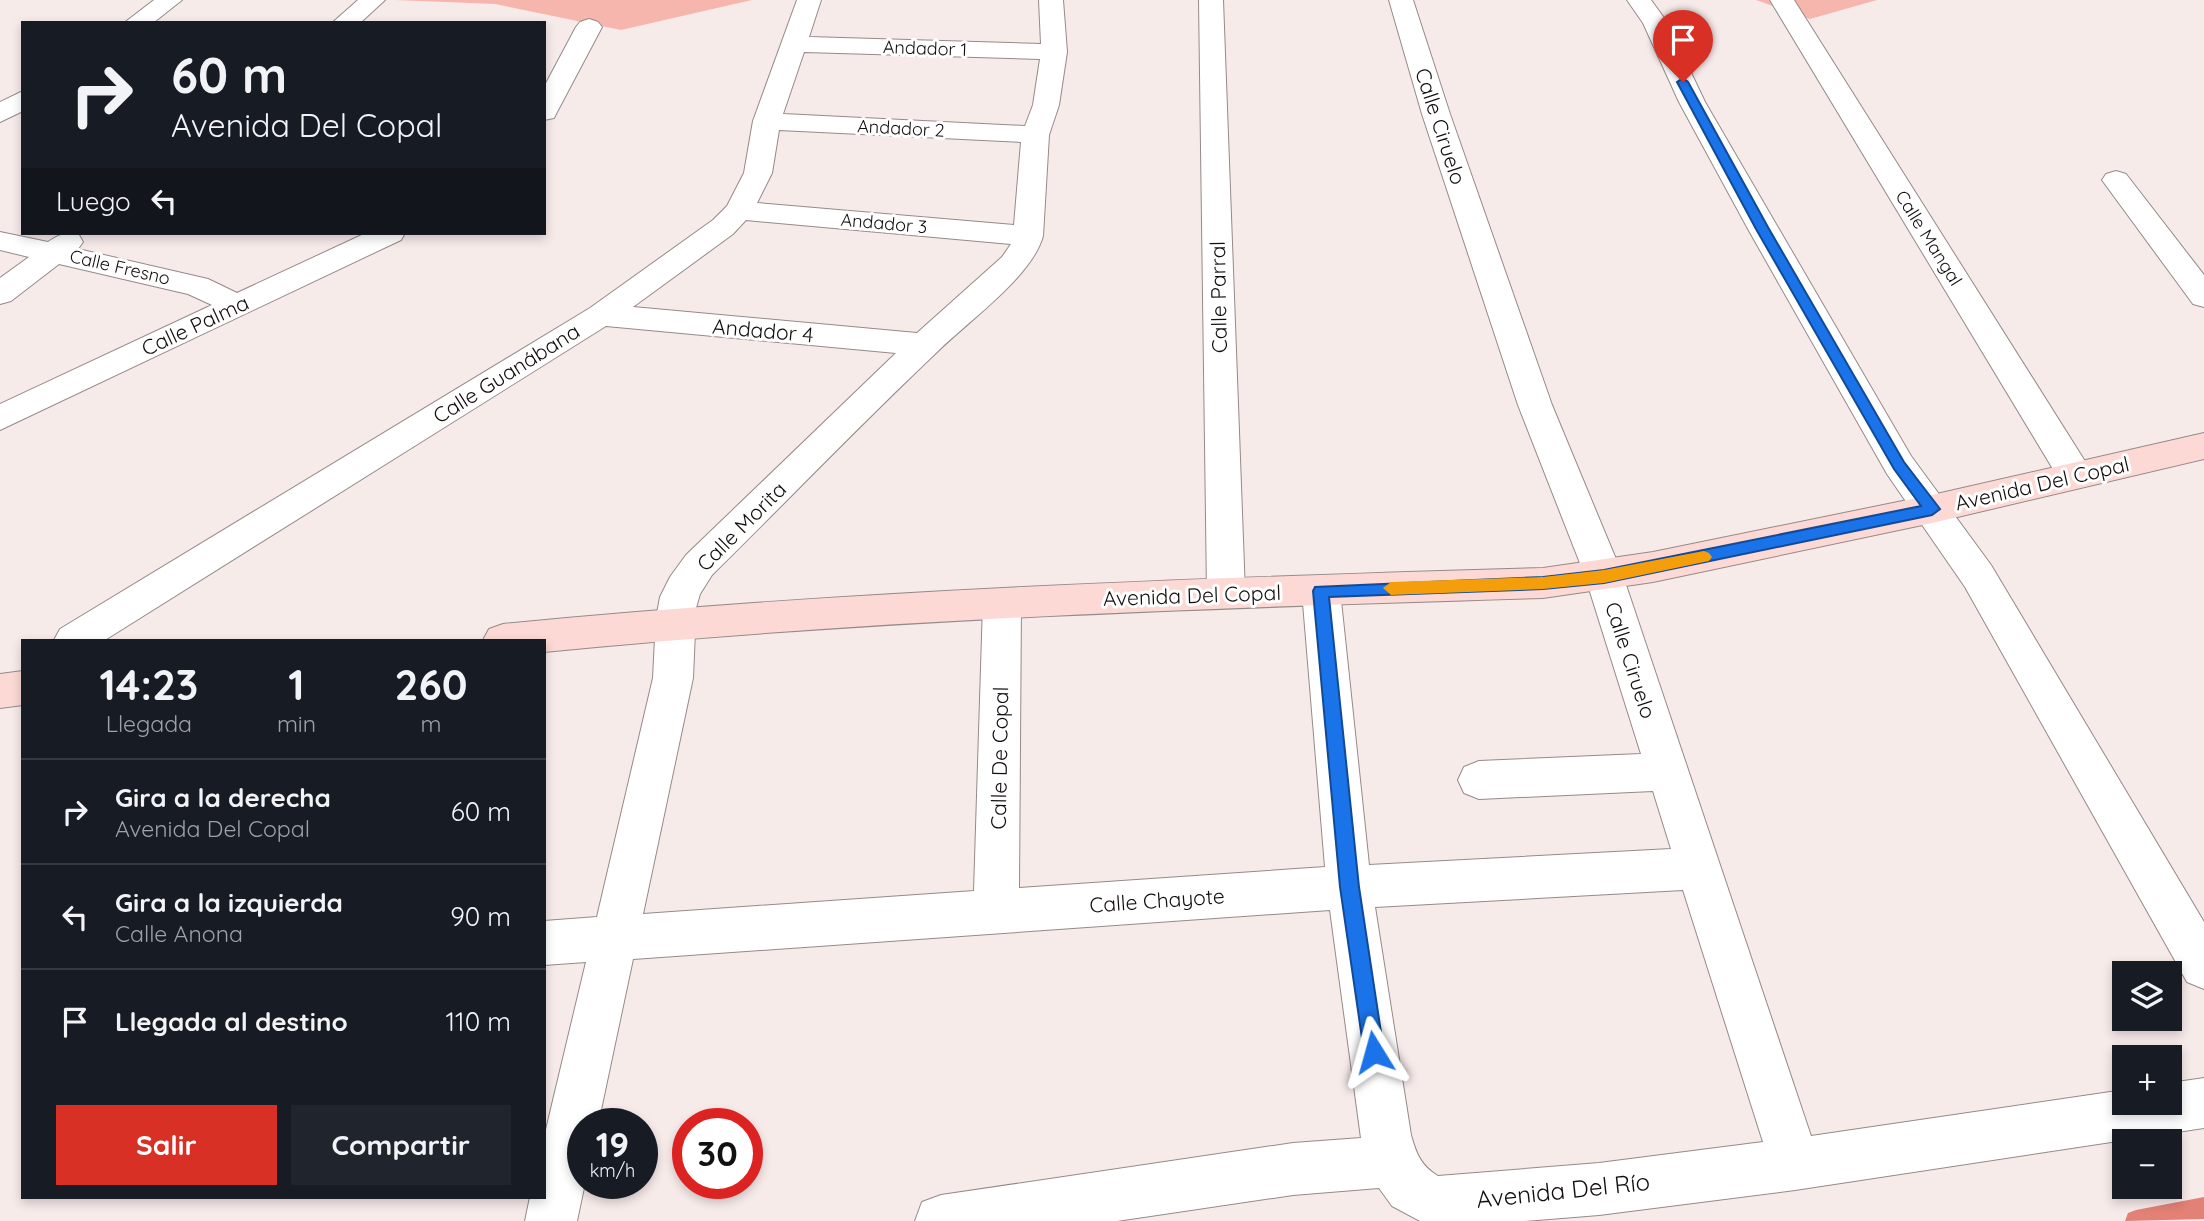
<!DOCTYPE html>
<html lang="es">
<meta charset="utf-8">
<style>
body{margin:0;font-family:Quicksand,sans-serif;background:#20242c;color:#f1f3f6;height:100vh;display:flex;flex-direction:column;font-size:26px;white-space:nowrap}
*{box-sizing:border-box;margin:0}
p{font-size:23px;color:#9ea1a6}
.icon{flex:none;width:38px;height:38px;fill:none;stroke:currentColor;stroke-width:2;stroke-linecap:round;stroke-linejoin:round}
.map{position:relative;flex:1;overflow:hidden}
.details{position:absolute;left:21px;top:639px;width:525px;height:560px;display:flex;flex-direction:column;background:#171b24;border-radius:0px;box-shadow:0 4px 10px #0003}
.details>*{flex:none}
.banner{position:absolute;left:21px;top:21px;width:525px;height:214px;border-radius:0px;box-shadow:0 4px 10px #0003;background:#171b24;color:#f1f3f6;overflow:hidden}
.tools{position:absolute;left:2112px;top:961px;display:grid;gap:14px}
.tools a{display:grid;place-items:center;width:70px;height:70px;border-radius:0px;background:#171b24;box-shadow:0 4px 10px #0003;font-size:35px}
.speed{position:absolute;left:567px;top:1108px;display:flex;gap:14px;font-size:35px;font-weight:700;text-align:center}
.speed>*{display:grid;place-content:center;width:91px;height:91px;border-radius:50%;background:#171b24;box-shadow:0 4px 10px #0003;line-height:1}
.speed small{font-size:18px;font-weight:400}
.speed .limit{border:10px solid #d22;background:#fff;color:#111}
.pin{position:absolute;display:grid;place-items:center;width:60px;height:60px;color:#fff;margin:-72px -30px;border-radius:50% 50% 50% 0;rotate:-45deg;box-shadow:0 0 7px #0007}
.pin .icon{rotate:45deg}
.me{position:absolute;width:77px;margin:-38px;rotate:352deg;stroke-linejoin:round;filter:drop-shadow(0 0 5px #0008)}
.turn{display:flex;align-items:center;gap:24px;height:147px;padding:0 35px;font-size:32px}
.turn .icon{width:91px;height:91px;stroke-width:2.5}
.turn b{display:block;font-size:49px;line-height:60px}
.then{display:flex;align-items:center;height:66px;padding:0 35px;background:#0003;gap:14px;font-size:26px}
.eta{display:flex;justify-content:space-evenly;align-items:center;height:119px;text-align:center}
.eta b{font-size:42px;font-weight:700;line-height:49px}
.cta{display:flex;gap:14px;margin-top:auto;padding:14px 35px}
.cta a{flex:1;height:80px;border-radius:0px;background:#d93025;color:#fff;font-size:28px;font-weight:700;line-height:80px;text-align:center}
.cta a+a{background:#20242c;color:#f1f3f6}
ul{padding:0;list-style:none}
li{display:flex;align-items:center;gap:21px;height:105px;padding:0 35px;border-top:2px solid #363941}
li div{flex:1}
li b{display:block;font-size:26px}
li em{font-style:normal}
.map>svg:first-child{display:block}
.green{fill:#f7b6ad}
.lines{fill:none;stroke-linecap:round;stroke-linejoin:round}
.stream{fill:#e38176;fill-rule:evenodd}
.street-casing{stroke:#958a89;stroke-width:2}
.secondary-casing{stroke:#958a89;stroke-width:2}
.street{fill:#fff;fill-rule:evenodd}
.secondary{fill:#fcd9d5;fill-rule:evenodd}
.route{fill:#1a73e8;stroke:#114b97;stroke-width:2}
.slow{fill:#f59e0b}
.labels{text-anchor:middle;dominant-baseline:central;stroke-width:6;stroke-linejoin:round;paint-order:stroke}
.far-street-label{font-size:18px;fill:#120e0e;stroke:#fff}
.street-label{font-size:21px;fill:#120e0e;stroke:#fff}
.near-street-label{font-size:24px;fill:#120e0e;stroke:#fff}
</style>
<div class="map">
<svg width="2204" height="1221" viewBox="0 0 2204 1221">
<rect width="100%" height="100%" fill="#f7ebea"/>
<path class="green" d="M395 0H752L621 30 495 4Z
M1756 0H1877L1810 19Z"/>
<g class="lines">
<path class="stream" d="M2204 1197V1219L2125 1221 2128 1213 2136 1210Z"/>
<g class="street-casing">
<path id="street" d="M154 0H182L153 23H124Z
M358 0H385L360 23H332Z
M797 0H821L809 37 1041 44 1039 0H1063L1067 52 1059 105 1049 135 1043 236C1032 277 967 322 936 353 860 425 787 501 712 575L700 594 696 608 693 678 643 914 974 891 983 604 988 593 1002 589 1016 593 1021 604 1019 888 1325 867 1302 591 1308 580 1321 576 1334 580 1340 591 1369 865 1671 849 1653 791 1479 799 1464 793 1458 780 1464 767 1479 761 1641 754 1585 576 1518 405 1422 114 1389 0H1413L1450 114 1552 405 1623 576 1811 1136 2124 1090V1102H2170V1083L2204 1078V1128L1795 1190 1599 1215 1525 1221H1420L1392 1206 1379 1188 1293 1195 1117 1221H915L922 1202 941 1195 1293 1143 1361 1138 1330 910 633 959 598 1124H583V1183H585L577 1221H525L530 1197H544V1138L586 962 544 965V921L597 917 653 678 656 619 660 597 670 577 686 555 896 353 606 326 105 640H54L60 629 590 308 713 220 727 206 744 173 753 121ZM804 52 1040 59 1033 105 1025 126 783 114ZM779 130 1021 142 1014 225 757 203 772 173ZM746 220 1011 244 1002 257 917 333 633 307 733 234ZM1683 890 1763 1142 1599 1163 1438 1176C1421 1166 1416 1153 1411 1135L1375 907Z
M1199 0H1223L1245 593 1239 604 1226 608 1213 604 1207 593Z
M1627 0H1651L1667 22 1705 102 1911 456 1991 565 2204 922V989L2187 982 1965 587 1887 474 1748 229 1679 102 1643 23Z
M1770 0H1794L2088 466 2093 475 2088 484 2075 488 2062 484Z
M589 19 598 22 602 27 557 112 554 118 544 120V87L576 27 580 22Z
M23 91V111L0 122V102Z
M2116 171 2126 174 2204 275V307L2193 304 2102 180 2106 174Z
M0 232 48 242C59 234 66 232 79 235L83 242 78 249 208 279 237 293 366 233H405L401 240 0 430V404L212 305 188 294 59 264 11 301 0 304V278L29 257 0 250Z"/>
</g>
<g class="secondary-casing">
<path id="secondary" d="M2204 433V459L1932 523 1653 582 1543 598C1210 608 876 619 544 652V640H483L489 629 503 624C849 590 1196 578 1543 568L1653 552 1932 495Z
M23 671V705L0 708V674Z"/>
</g>
<use href="#street" class="street"/>
<use href="#secondary" class="secondary"/>
</g>
<path class="route" d="M1683 78 1688 82 1769 229 1904 462 1940 509 1932 515 1604 583 1543 589 1329 597 1359 887 1384 1052 1381 1059 1374 1062 1367 1059 1364 1052 1340 887 1313 591 1315 587 1543 577 1604 570 1921 506 1894 469 1756 229 1677 82Z"/>
<path class="slow" d="M1704 551 1709 553 1712 557 1709 561 1604 583 1543 589 1391 595 1383 588 1391 582 1543 577 1604 570Z"/>
<g class="labels">
<g class="far-street-label">
<text transform="translate(925 48) rotate(2)">Andador 1</text>
<text transform="translate(901 128) rotate(3)">Andador 2</text>
<text transform="translate(884 223) rotate(5)">Andador 3</text>
<text transform="translate(1929 238) rotate(58)">Calle Mangal</text>
<text transform="translate(120 267) rotate(13)">Calle Fresno</text>
</g>
<g class="street-label">
<text transform="translate(1441 126) rotate(72)">Calle Ciruelo</text>
<text transform="translate(1218 297) rotate(-91)">Calle Parral</text>
<text transform="translate(195 325) rotate(-25)">Calle Palma</text>
<text transform="translate(763 330) rotate(5)">Andador 4</text>
<text transform="translate(506 373) rotate(-32)">Calle Guanábana</text>
<text transform="translate(2042 483) rotate(-13)">Avenida Del Copal</text>
<text transform="translate(741 526) rotate(-45)">Calle Morita</text>
<text transform="translate(1192 595) rotate(-2)">Avenida Del Copal</text>
<text transform="translate(1631 660) rotate(72)">Calle Ciruelo</text>
<text transform="translate(999 758) rotate(-89)">Calle De Copal</text>
<text transform="translate(1157 900) rotate(-4)">Calle Chayote</text>
</g>
<g class="near-street-label">
<text transform="translate(1563 1190) rotate(-6)">Avenida Del Río</text>
</g>
</g>
</svg>
<div class="tools">
<a><svg class="icon" aria-label="layers" viewBox="0 0 24 24"><path d="M12 4l9 5-9 5-9-5zM3 14l9 5 9-5"/></svg></a>
<a>+</a>
<a>−</a>
</div>
<div class="speed"><div>19<small>km/h</small></div><div class="limit">30</div></div>
<div class="pin" style="left:1683px;top:82px;background:#d93025"><svg class="icon" aria-label="arrive" viewBox="0 0 24 24"><path d="M6 21V4h12l-3 4 3 4H6"/></svg></div>
<svg class="me" style="left:1374px;top:1052px" viewBox="-20 -20 40 40"><path d="M0-17L14 15 0 8-14 15z" fill="#1a73e8" stroke="#fff" stroke-width="4"/></svg>
<div class="banner">
<div class="turn"><svg class="icon" aria-label="right" viewBox="0 0 24 24"><path d="M7 20v-9h11M14 6l5 5-5 5"/></svg><div><b>60 m</b>Avenida Del Copal</div></div>
<div class="then">Luego<svg class="icon" aria-label="left" viewBox="0 0 24 24"><path d="M17 20v-9H6M10 6l-5 5 5 5"/></svg></div>
</div>
<section class="details">
<div class="eta">
<div><b>14:23</b><p>Llegada</p></div>
<div><b>1</b><p>min</p></div>
<div><b>260</b><p>m</p></div>
</div>
<ul>
<li><svg class="icon" aria-label="right" viewBox="0 0 24 24"><path d="M7 20v-9h11M14 6l5 5-5 5"/></svg><div><b>Gira a la derecha</b><p>Avenida Del Copal</p></div><em>60 m</em></li>
<li><svg class="icon" aria-label="left" viewBox="0 0 24 24"><path d="M17 20v-9H6M10 6l-5 5 5 5"/></svg><div><b>Gira a la izquierda</b><p>Calle Anona</p></div><em>90 m</em></li>
<li><svg class="icon" aria-label="arrive" viewBox="0 0 24 24"><path d="M6 21V4h12l-3 4 3 4H6"/></svg><div><b>Llegada al destino</b></div><em>110 m</em></li>
</ul>
<div class="cta"><a>Salir</a><a>Compartir</a></div>
</section>
</div>
